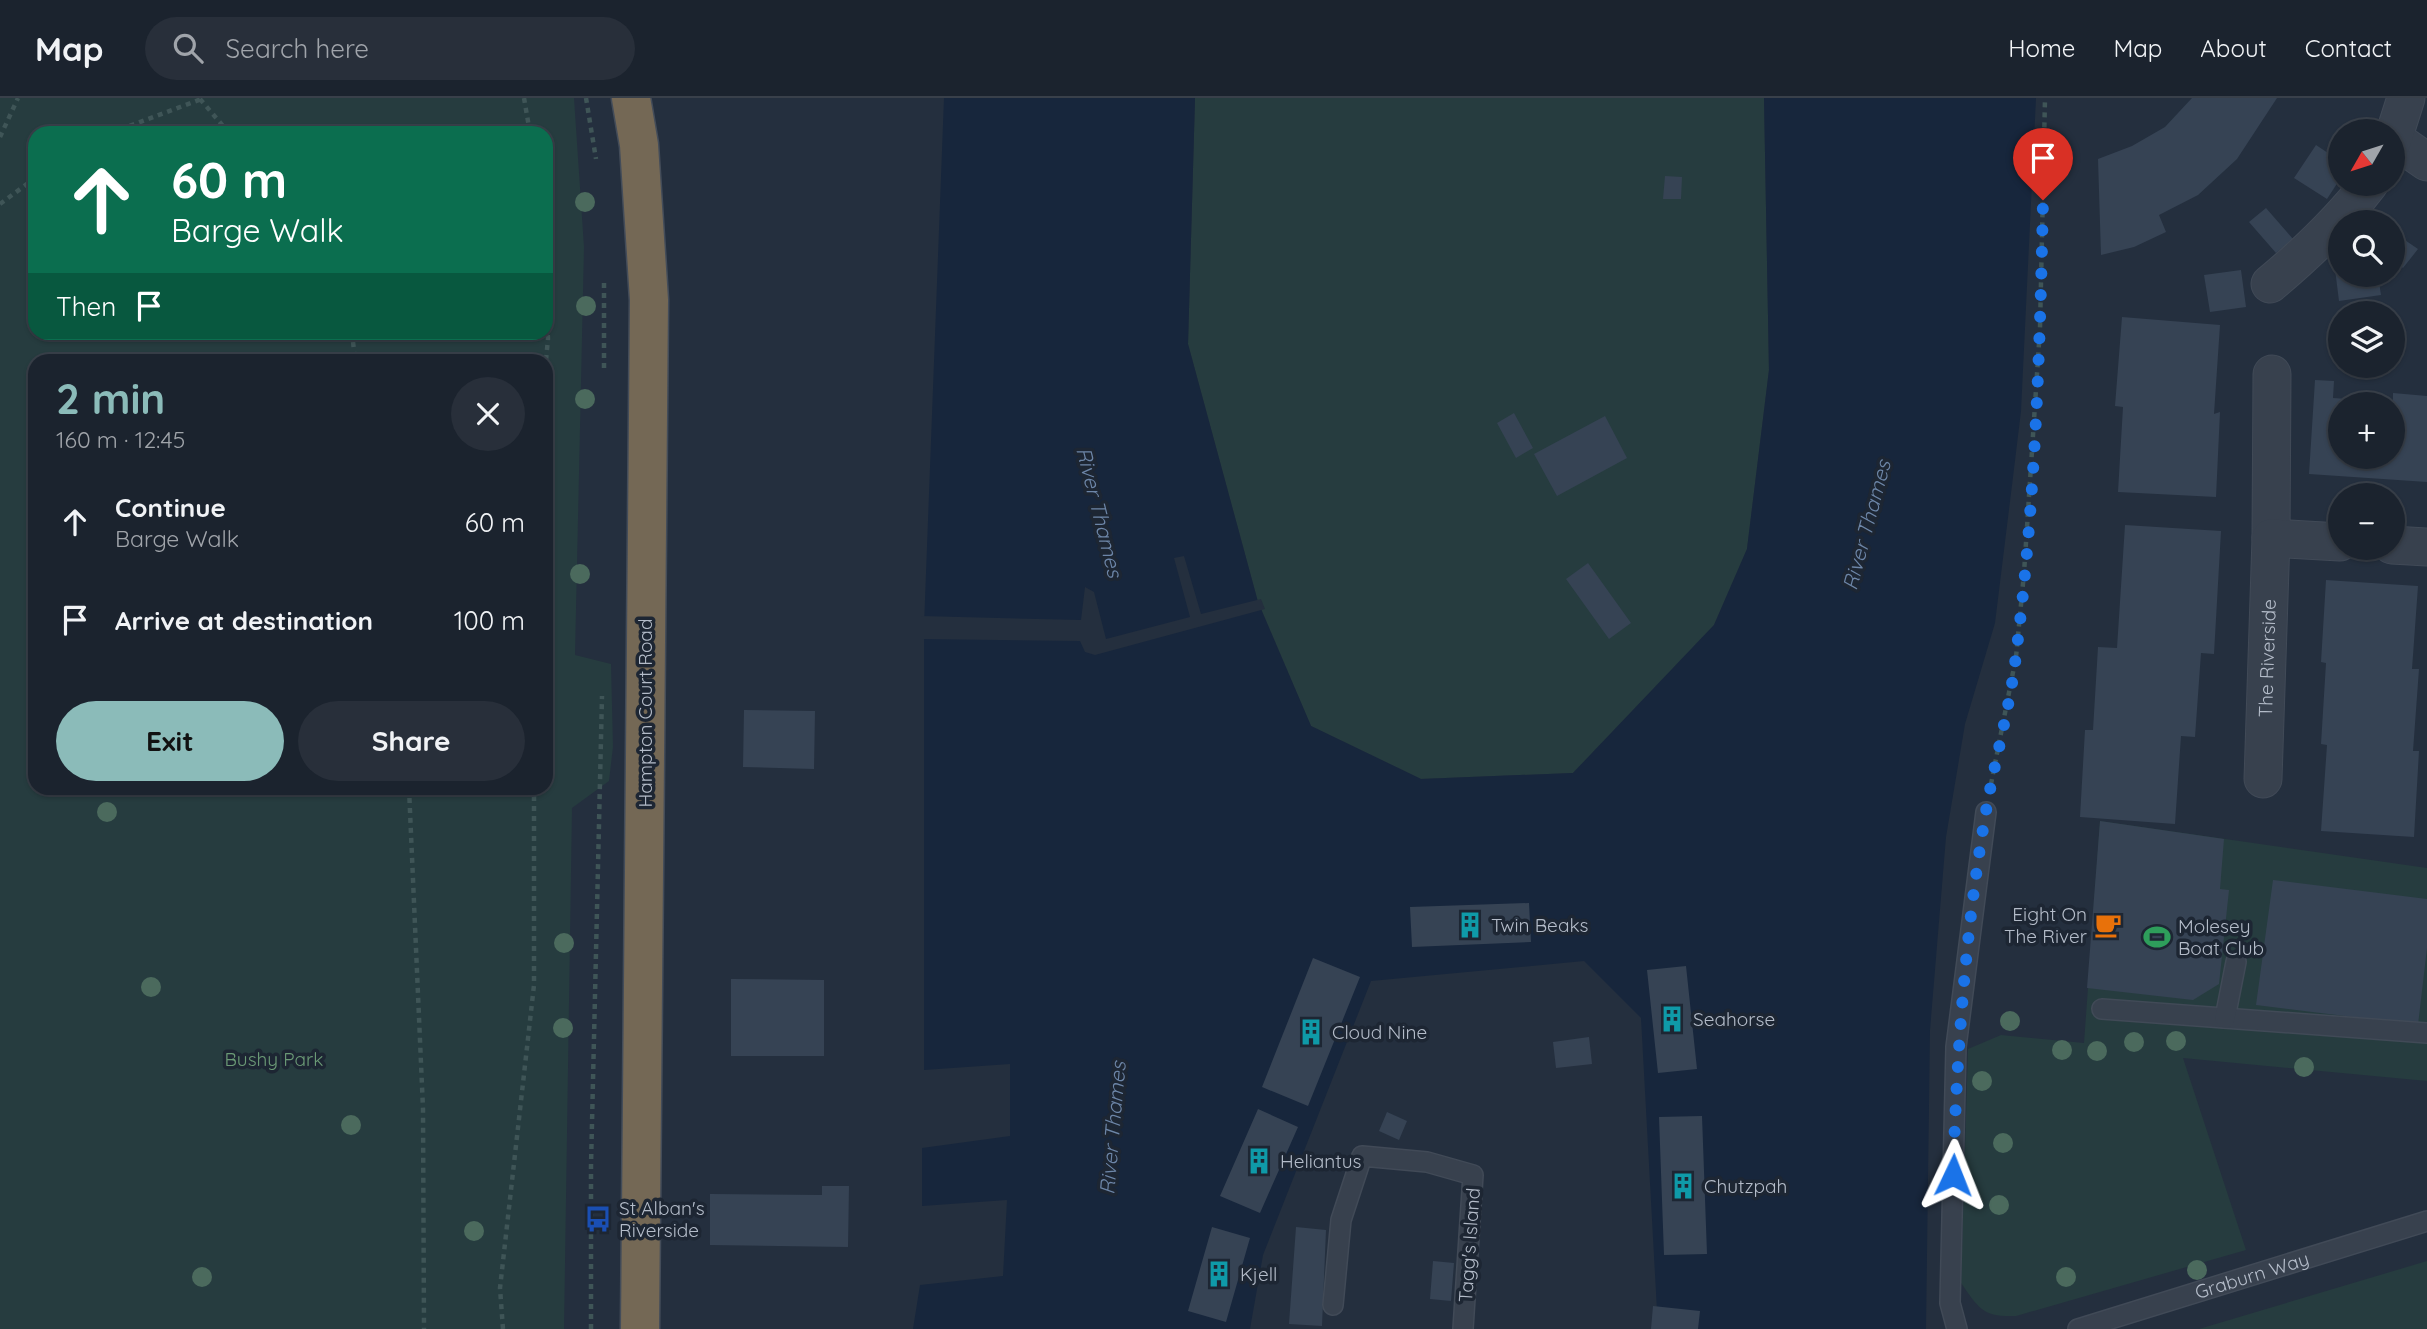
<!DOCTYPE html>
<meta charset="utf-8">
<style>
body{margin:0;font-family:Quicksand,sans-serif;background:#282f3a;color:#f1f3f6;height:100vh;display:flex;flex-direction:column;font-size:26px;white-space:nowrap}
*{box-sizing:border-box;margin:0}
p{font-size:23px;color:#a0a4aa}
.icon{flex:none;width:38px;height:38px;fill:none;stroke:currentColor;stroke-width:2;stroke-linecap:round;stroke-linejoin:round}
.map{position:relative;flex:1;overflow:hidden}
.sheet{position:absolute;left:28px;top:256px;width:525px;height:441px;display:flex;flex-direction:column;background:#1b232e;border-radius:21px;box-shadow:0 2px 5px #0004,0 0 0 2px #39404a}
.sheet>*{flex:none}
.hud{position:absolute;left:28px;top:28px;width:525px;height:214px;border-radius:21px;box-shadow:0 2px 5px #0004,0 0 0 2px #39404a;background:#0b6e4f;color:#fff;overflow:hidden}
.needle{width:46px;rotate:231deg}
.tools{position:absolute;left:2328px;top:21px;display:grid;gap:14px}
.tools a{display:grid;place-items:center;width:77px;height:77px;border-radius:50%;background:#1b232e;box-shadow:0 2px 5px #0004,0 0 0 2px #39404a;font-size:35px}
.pin{position:absolute;display:grid;place-items:center;width:60px;height:60px;color:#fff;margin:-72px -30px;border-radius:50% 50% 50% 0;rotate:-45deg;box-shadow:0 0 7px #0007}
.pin .icon{rotate:45deg}
.me{position:absolute;width:77px;margin:-38px;rotate:2deg;stroke-linejoin:round;filter:drop-shadow(0 0 5px #0008)}
.turn{display:flex;align-items:center;gap:24px;height:147px;padding:0 28px;font-size:32px}
.turn .icon{width:91px;height:91px;stroke-width:2.5}
.turn b{display:block;font-size:49px;line-height:60px}
.then{display:flex;align-items:center;height:66px;padding:0 28px;background:#0003;gap:14px;font-size:26px}
.round{display:grid;place-items:center;flex:none;width:74px;height:74px;border-radius:37px;background:#282f3a}
.summary{display:flex;align-items:center;justify-content:space-between;height:119px;padding:0 28px}
h1{font-size:42px;font-weight:800;line-height:52px;color:#8bbbb9}
.button{display:flex;gap:14px;margin-top:auto;padding:14px 28px}
.button a{flex:1;height:80px;border-radius:42px;background:#8bbbb9;color:#111;font-size:28px;font-weight:800;line-height:80px;text-align:center}
.button a+a{background:#282f3a;color:#f1f3f6}
ul{padding:0;list-style:none}
li{display:flex;align-items:center;gap:21px;height:98px;padding:0 28px}
li div{flex:1}
li b{display:block;font-size:26px}
li em{font-style:normal}
header{display:flex;align-items:center;gap:42px;box-sizing:border-box;height:98px;padding:0 35px;background:#1b232e;border-bottom:2px solid #39404a}
header strong{font-size:33px}
nav{display:flex;gap:38px;margin-inline-start:auto;font-size:24px}
.search{width:490px;height:63px;background:#282f3a;display:flex;align-items:center;gap:18px;box-sizing:border-box;padding:0 24px;border-radius:38px;color:#a0a4aa;font-size:26px}
.map>svg:first-child{display:block}
.green{fill:#263c3f;fill-rule:evenodd}
.water{fill:#17263c}
.pier{fill:#242f3e}
.building{fill:#364354}
.lines{fill:none;stroke-linecap:round;stroke-linejoin:round}
.lane-casing{stroke:#414a57;stroke-width:22}
.street-casing{stroke:#414a57;stroke-width:39}
.highway-casing{stroke:#434c59;stroke-width:41}
.path{stroke:#3f5557;stroke-width:4.5;stroke-dasharray:5 5;stroke-linecap:butt}
.lane{stroke:#38414e;stroke-width:19}
.street{stroke:#38414e;stroke-width:37}
.highway{stroke:#746855;stroke-width:38}
.tree{fill:#4b6a5d}
.route{stroke:#1a73e8;stroke-width:12;stroke-dasharray:0 21.6}
.labels{text-anchor:middle;dominant-baseline:central;stroke-width:7;stroke-linejoin:round;paint-order:stroke}
.street-label{font-size:19px;fill:#b4bcc9;stroke:#1d2633}
.poi-label{font-size:19px;fill:#b4bcc9;stroke:#1d2633;text-anchor:start}
.park-label{font-size:19px;fill:#6b9a76;stroke:#1d2633}
.water-label{font-size:21px;font-style:italic;fill:#6d86a8;stroke:#1d2633}
</style>
<header>
<strong>Map</strong>
<div class="search"><svg class="icon" aria-label="search" viewBox="0 0 24 24"><circle cx="10" cy="10" r="6"/><path d="M15 15l6 6"/></svg>Search here</div>
<nav><a>Home</a><a>Map</a><a>About</a><a>Contact</a></nav>
</header>
<div class="map">
<svg width="2427" height="1231" viewBox="0 0 2427 1231">
<rect width="100%" height="100%" fill="#242f3e"/>
<path class="green" d="M0 0H574L584 149 575 557 611 566 613 649 609 683 572 710 564 1231H0ZM35 35H546V234H35ZM35 262H546V690H35Z
M1195 0H1764L1769 272 1747 451 1714 527 1573 675 1421 681 1311 628 1258 504 1188 246Z
M2100 723 2427 770V983L2183 960 2246 1152 2016 1218C1983 1219 1980 1212 1961 1185L1968 951 2001 937 2084 945Z
M2427 1163V1231H2199Z"/>
<path class="water" d="M944 0H1195L1188 246 1258 504 1311 628 1421 681 1573 675 1714 527 1747 451 1769 272 1764 0H2036L2021 313 2013 379 1995 525 1965 626 1946 739 1930 932 1926 1231H1658L1641 920 1584 863 1371 883 1263 1157 1250 1231H913L920 1187 1003 1178 1007 1102 922 1108V1050L1010 1038V966L924 972V528Z"/>
<path class="pier" d="M1184 458 1201 516 1261 501 1265 511 1095 557 1085 554 1080 543 921 541V518L1081 522 1085 489 1094 494 1106 541 1190 519 1174 460Z"/>
<path class="building" d="M2192 0H2277L2237 61 2198 97 2159 117 2166 134 2134 149 2101 157 2098 61 2132 48 2165 29Z
M2316 47 2340 63V81L2327 101 2294 80Z
M1665 78 1682 79 1681 101H1663Z
M2266 110 2293 141 2276 155 2249 124Z
M2396 136 2418 151 2403 170 2392 163V141Z
M2332 147H2340V177H2378L2381 197 2339 203Z
M2241 172 2246 209 2210 214 2204 177Z
M2122 219 2220 227 2214 316 2220 314 2216 399 2118 394 2123 309 2115 308Z
M2315 282 2334 283 2333 300 2391 304 2340 306V359H2392L2393 295 2427 298V384L2309 376Z
M1514 315 1533 350 1516 360 1497 325Z
M1605 318 1627 360 1557 398 1534 356Z
M2125 427 2221 433 2214 556 2201 555 2195 639 2181 638 2175 726 2080 719 2085 632H2093L2098 549 2117 550Z
M1588 465 1631 525 1609 541 1566 481Z
M2326 482 2418 488 2412 571H2419L2413 653H2419L2414 739 2321 733 2327 647 2321 646 2326 565 2321 564Z
M744 612 815 613 814 671 743 669Z
M2100 723 2224 741 2220 791 2229 792 2219 886 2193 902 2087 890Z
M2273 782 2427 801V850L2418 927 2256 907Z
M1529 805 1531 844 1412 849 1410 809Z
M1313 860 1360 879 1308 1008 1262 989Z
M1686 868 1697 971 1658 975 1647 872Z
M731 881 824 882V958H731Z
M1589 939 1592 966 1556 970 1553 944Z
M1258 1011 1298 1029 1260 1115 1220 1098Z
M1387 1014 1407 1023 1399 1042 1379 1033Z
M1702 1018 1707 1156 1664 1157 1659 1019Z
M822 1088H849L848 1149 710 1147V1096L822 1097Z
M1212 1129 1250 1140 1226 1224 1188 1213Z
M1296 1129 1326 1132 1322 1228 1289 1226Z
M1433 1163 1454 1165 1451 1203 1430 1201Z
M1653 1208 1700 1213 1698 1231H1651Z"/>
<g class="lines">
<g class="lane-casing">
<g id="lane">
<path d="M2102 911 2427 935"/>
<path d="M2225 920 2236 864"/>
<path d="M1333 1207 1341 1122 1362 1058 1427 1064 1473 1077 1463 1231"/>
<path d="M1957 1231 1950 1205 1956 949 1986 714"/>
<path id="s1" d="M2078 1231 2427 1123"/>
</g>
</g>
<g class="street-casing">
<g id="street">
<path d="M2394 41 2427 64"/>
<path d="M2392 44 2406 0"/>
<path d="M2270 186C2307 155 2340 124 2369 86"/>
<path d="M2271 440 2272 276"/>
<path d="M2392 447 2427 449"/>
<path id="s2" d="M2263 681 2271 440 2340 444"/>
</g>
</g>
<g class="highway-casing">
<path id="highway" d="M631 0 639 47 649 202 640 1231"/>
</g>
<path class="path" d="M524 0 530 35
M586 0 596 61
M200 1 229 35
M111 35 204 0
M0 39 18 0
M0 106 35 80
M604 185V271
M352 234 355 262
M546 262 548 241 546 186
M1991 686 2016 559 2024 475 2040 230 2045 0
M409 690 423 1011 424 1231
M503 1231 500 1190 534 887V690
M591 1231V1068L602 598"/>
<use href="#lane" class="lane"/>
<use href="#street" class="street"/>
<use href="#highway" class="highway"/>
</g>
<g class="tree">
<circle cx="585" cy="104" r="10"/>
<circle cx="586" cy="208" r="10"/>
<circle cx="585" cy="301" r="10"/>
<circle cx="580" cy="476" r="10"/>
<circle cx="107" cy="714" r="10"/>
<circle cx="564" cy="845" r="10"/>
<circle cx="151" cy="889" r="10"/>
<circle cx="2010" cy="923" r="10"/>
<circle cx="563" cy="930" r="10"/>
<circle cx="2176" cy="943" r="10"/>
<circle cx="2134" cy="944" r="10"/>
<circle cx="2062" cy="952" r="10"/>
<circle cx="2097" cy="953" r="10"/>
<circle cx="2304" cy="969" r="10"/>
<circle cx="1982" cy="983" r="10"/>
<circle cx="351" cy="1027" r="10"/>
<circle cx="2003" cy="1045" r="10"/>
<circle cx="1999" cy="1107" r="10"/>
<circle cx="474" cy="1133" r="10"/>
<circle cx="2197" cy="1172" r="10"/>
<circle cx="202" cy="1179" r="10"/>
<circle cx="2066" cy="1179" r="10"/>
</g>
<g class="lines">
<path class="route" d="M1953 1077C1957 954 1965 835 1986 713 1995 661 2010 610 2016 557 2035 407 2040 254 2043 102"/>
</g>
<defs>
<g id="building-bare" transform="scale(2.1)"><path d="M-4-6H4V6H1V3H-1V6H-4ZM-2.5-4.3h1.7v1.8h-1.7ZM.8-4.3h1.7v1.8H.8ZM-2.5-1h1.7V.8h-1.7ZM.8-1h1.7V.8H.8Z" fill="#0f9aa8" stroke="#1d2633" stroke-width="2.5" paint-order="stroke"/></g>
<g id="cafe-bare" transform="scale(2.1)"><path d="M-5.5-4.5H6V0H3Q3 3.5 0 3.5H-2.5Q-5.5 3.5-5.5 0ZM3-3.2v2h1.7v-2ZM-6 4.5H4V6H-6Z" fill="#e8710a" stroke="#1d2633" stroke-width="2.5" paint-order="stroke"/></g>
<g id="stadium-bare" transform="scale(2.1)"><path d="M0-5a6.5 5 0 1 0 0 10a6.5 5 0 1 0 0-10ZM-3.5-1.8h7v3.6h-7Z" fill="#2e9e5b" stroke="#1d2633" stroke-width="2.5" paint-order="stroke"/></g>
<g id="bus-bare" transform="scale(2.1)"><path d="M-5-6H5V4H4V6H2V4H-2V6H-4V4H-5ZM-3.5-4V0h7V-4ZM-3.5 1.2v1.5H-2V1.2ZM2 1.2v1.5H3.5V1.2Z" fill="#1a4fb4" stroke="#1d2633" stroke-width="2.5" paint-order="stroke"/></g>
</defs>
<g fill-rule="evenodd">
<use href="#building-bare" x="1470" y="827"/>
<use href="#cafe-bare" x="2108" y="827"/>
<use href="#stadium-bare" x="2157" y="839"/>
<use href="#building-bare" x="1672" y="921"/>
<use href="#building-bare" x="1311" y="934"/>
<use href="#building-bare" x="1259" y="1063"/>
<use href="#building-bare" x="1683" y="1088"/>
<use href="#bus-bare" x="598" y="1121"/>
<use href="#building-bare" x="1219" y="1176"/>
</g>
<g class="labels">
<g class="street-label">
<text stroke="none"><textPath href="#s2" startOffset="121">The Riverside</textPath></text>
<text transform="translate(645 615) rotate(-90)">Hampton Court Road</text>
<text transform="translate(1469 1147) rotate(-86)">Tagg's Island</text>
<text stroke="none"><textPath href="#s1" startOffset="182">Graburn Way</textPath></text>
</g>
<g class="poi-label">
<text x="2087" y="816" text-anchor="end">Eight On<tspan x="2087" dy="22">The River</tspan></text>
<text x="1491" y="827">Twin Beaks</text>
<text x="2178" y="828">Molesey<tspan x="2178" dy="22">Boat Club</tspan></text>
<text x="1693" y="921">Seahorse</text>
<text x="1332" y="934">Cloud Nine</text>
<text x="1280" y="1063">Heliantus</text>
<text x="1704" y="1088">Chutzpah</text>
<text x="619" y="1110">St Alban's<tspan x="619" dy="22">Riverside</tspan></text>
<text x="1240" y="1176">Kjell</text>
</g>
<g class="park-label">
<text x="274" y="961">Bushy Park</text>
</g>
<g class="water-label">
<text transform="translate(1100 414) rotate(76)">River Thames</text>
<text transform="translate(1866 427) rotate(-75)">River Thames</text>
<text transform="translate(1112 1030) rotate(-85)">River Thames</text>
</g>
</g>
</svg>
<div class="tools">
<a><svg class="needle" viewBox="-14 -14 28 28"><path d="M0-13l5 13h-10z" fill="#e53935"/><path d="M0 13l5-13h-10z" fill="#a0a4aa"/></svg></a>
<a><svg class="icon" aria-label="search" viewBox="0 0 24 24"><circle cx="10" cy="10" r="6"/><path d="M15 15l6 6"/></svg></a>
<a><svg class="icon" aria-label="layers" viewBox="0 0 24 24"><path d="M12 4l9 5-9 5-9-5zM3 14l9 5 9-5"/></svg></a>
<a>+</a>
<a>−</a>
</div>
<div class="pin" style="left:2043px;top:102px;background:#d93025"><svg class="icon" aria-label="arrive" viewBox="0 0 24 24"><path d="M6 21V4h12l-3 4 3 4H6"/></svg></div>
<svg class="me" style="left:1953px;top:1077px" viewBox="-20 -20 40 40"><path d="M0-17L14 15 0 8-14 15z" fill="#1a73e8" stroke="#fff" stroke-width="4"/></svg>
<div class="hud">
<div class="turn"><svg class="icon" aria-label="ahead" viewBox="0 0 24 24"><path d="M12 20V5M6 11l6-6 6 6"/></svg><div><b>60 m</b>Barge Walk</div></div>
<div class="then">Then<svg class="icon" aria-label="arrive" viewBox="0 0 24 24"><path d="M6 21V4h12l-3 4 3 4H6"/></svg></div>
</div>
<section class="sheet">
<div class="summary"><div><h1>2 min</h1><p>160 m · 12:45</p></div><a class="round"><svg class="icon" aria-label="close" viewBox="0 0 24 24"><path d="M6 6l12 12M18 6L6 18"/></svg></a></div>
<ul>
<li><svg class="icon" aria-label="ahead" viewBox="0 0 24 24"><path d="M12 20V5M6 11l6-6 6 6"/></svg><div><b>Continue</b><p>Barge Walk</p></div><em>60 m</em></li>
<li><svg class="icon" aria-label="arrive" viewBox="0 0 24 24"><path d="M6 21V4h12l-3 4 3 4H6"/></svg><div><b>Arrive at destination</b></div><em>100 m</em></li>
</ul>
<div class="button"><a>Exit</a><a>Share</a></div>
</section>
</div>
